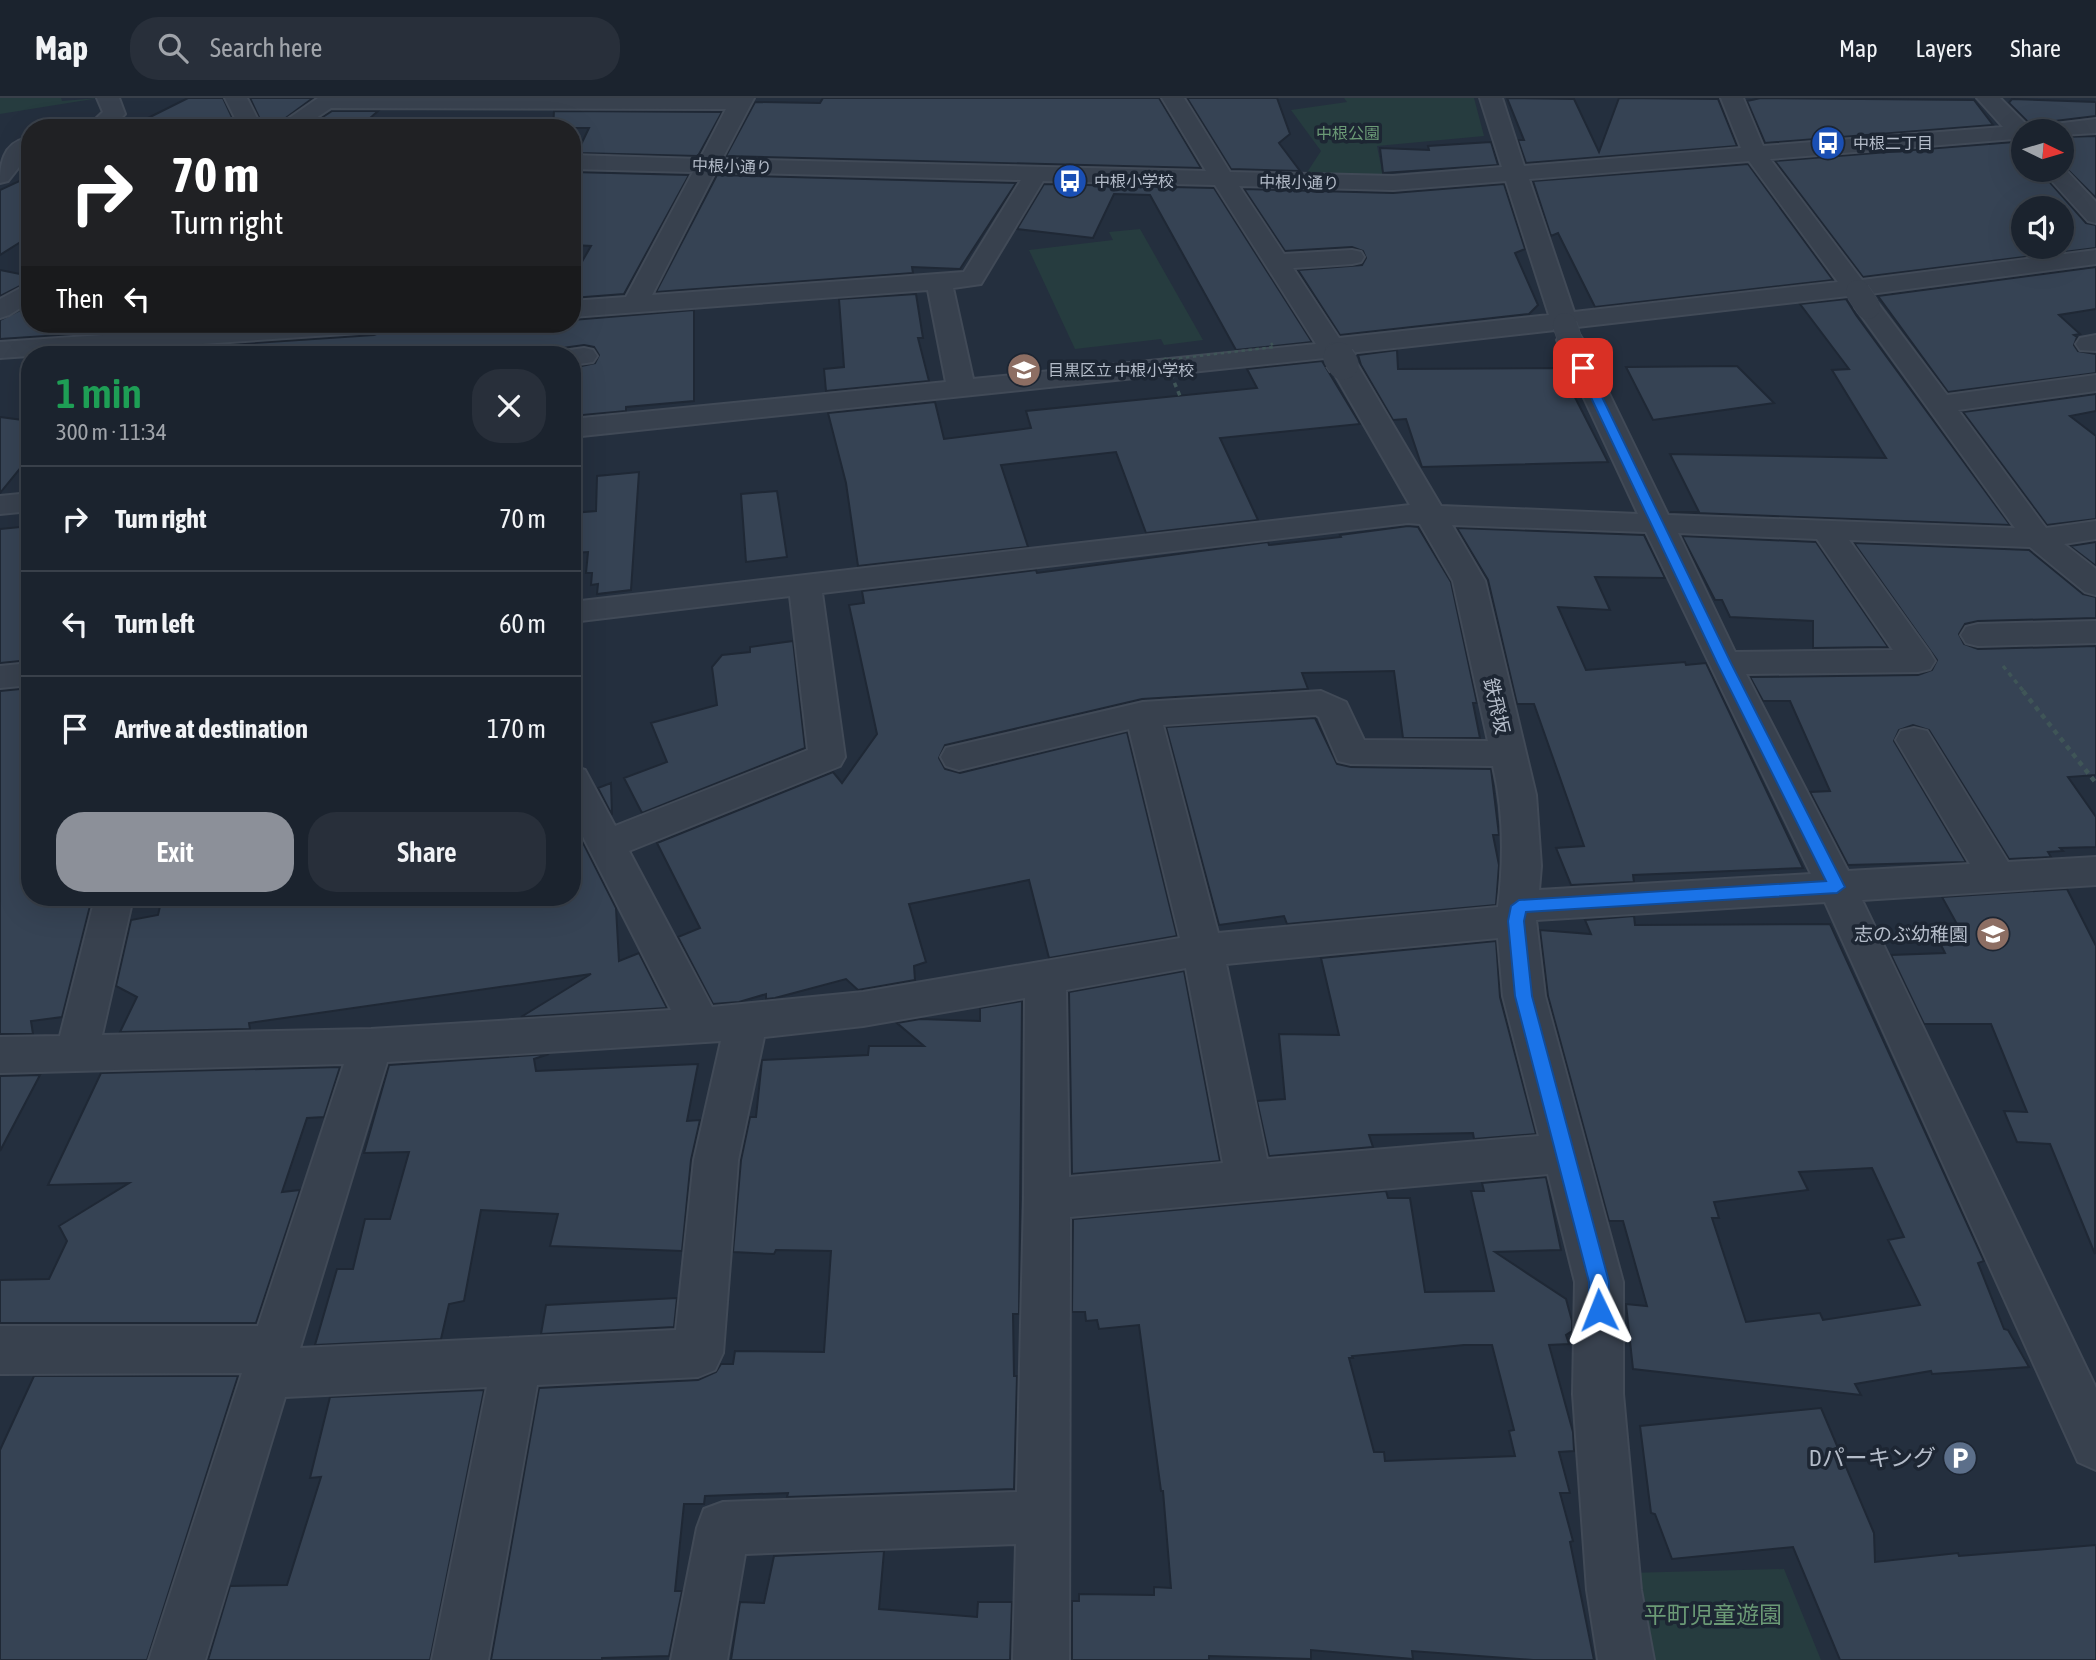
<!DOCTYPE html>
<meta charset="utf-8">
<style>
body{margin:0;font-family:"Asap Condensed","Noto Sans JP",sans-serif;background:#282f3a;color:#f1f3f6;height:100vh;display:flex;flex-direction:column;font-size:26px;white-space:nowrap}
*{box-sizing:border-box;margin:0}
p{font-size:23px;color:#a0a4aa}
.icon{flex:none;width:38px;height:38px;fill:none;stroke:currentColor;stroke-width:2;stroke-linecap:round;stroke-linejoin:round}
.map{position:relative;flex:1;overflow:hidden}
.drawer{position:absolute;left:21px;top:248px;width:560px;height:560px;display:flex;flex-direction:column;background:#1b232e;border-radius:28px;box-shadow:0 7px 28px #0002,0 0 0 2px #39404a}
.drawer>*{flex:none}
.top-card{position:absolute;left:21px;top:21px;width:560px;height:214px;border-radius:28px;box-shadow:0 7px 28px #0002,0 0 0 2px #39404a;background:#202124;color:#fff;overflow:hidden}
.needle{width:46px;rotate:95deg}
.tools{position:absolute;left:2011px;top:21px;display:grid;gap:14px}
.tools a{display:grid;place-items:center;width:63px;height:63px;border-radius:50%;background:#1b232e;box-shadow:0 7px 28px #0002,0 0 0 2px #39404a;font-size:35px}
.pin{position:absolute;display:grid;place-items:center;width:60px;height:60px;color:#fff;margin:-30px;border-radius:14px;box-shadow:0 4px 10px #0006}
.me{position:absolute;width:77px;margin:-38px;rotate:358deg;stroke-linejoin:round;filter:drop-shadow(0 0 5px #0008)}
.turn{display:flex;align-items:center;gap:24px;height:147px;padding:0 35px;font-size:32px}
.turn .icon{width:91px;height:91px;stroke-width:2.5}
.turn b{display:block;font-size:49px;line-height:60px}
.then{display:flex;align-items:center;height:66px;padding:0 35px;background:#0003;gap:14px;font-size:26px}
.round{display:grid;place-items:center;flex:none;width:74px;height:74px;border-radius:28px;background:#282f3a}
.summary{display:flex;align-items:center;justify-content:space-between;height:119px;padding:0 35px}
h1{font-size:42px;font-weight:600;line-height:52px;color:#1e9e55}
.button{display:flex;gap:14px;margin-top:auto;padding:14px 35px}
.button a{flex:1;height:80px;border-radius:28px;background:#8c9099;color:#fff;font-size:28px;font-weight:600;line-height:80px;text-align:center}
.button a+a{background:#282f3a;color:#f1f3f6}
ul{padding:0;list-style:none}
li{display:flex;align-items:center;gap:21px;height:105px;padding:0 35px;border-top:2px solid #39404a}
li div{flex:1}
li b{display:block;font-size:26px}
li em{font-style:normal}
header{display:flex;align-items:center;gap:42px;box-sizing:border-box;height:98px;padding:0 35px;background:#1b232e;border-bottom:2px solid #39404a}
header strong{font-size:33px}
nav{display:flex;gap:38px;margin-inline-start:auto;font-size:24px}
.search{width:490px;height:63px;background:#282f3a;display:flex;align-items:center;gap:18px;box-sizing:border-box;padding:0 24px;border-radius:28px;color:#a0a4aa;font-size:26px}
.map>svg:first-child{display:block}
.green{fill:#263c3f}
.building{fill:#364354;stroke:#1f2835;stroke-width:2;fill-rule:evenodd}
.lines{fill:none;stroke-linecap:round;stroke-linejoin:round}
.minor-casing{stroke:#414a57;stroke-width:4}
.path-far1{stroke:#3f5557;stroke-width:3.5;stroke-dasharray:4.5 4.5;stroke-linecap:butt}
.path{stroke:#3f5557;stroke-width:4.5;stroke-dasharray:5 5;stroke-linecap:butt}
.minor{fill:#38414e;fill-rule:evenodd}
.minor-bridge-far1-casing{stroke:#414a57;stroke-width:25;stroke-linecap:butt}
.minor-bridge-casing{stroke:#414a57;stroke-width:33;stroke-linecap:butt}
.path-bridge-far1{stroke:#3f5557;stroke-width:2.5;stroke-dasharray:3.5 3.5;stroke-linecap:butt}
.path-bridge{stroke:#3f5557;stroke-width:3.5;stroke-dasharray:4.5 4.5;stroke-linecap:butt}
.minor-bridge-far1{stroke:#38414e;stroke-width:24}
.minor-bridge{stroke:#38414e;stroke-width:31}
.route{fill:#1a73e8;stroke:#114b97;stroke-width:2}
.labels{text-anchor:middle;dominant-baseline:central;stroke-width:7;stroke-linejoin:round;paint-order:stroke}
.far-park-label{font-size:16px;fill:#6b9a76;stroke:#1d2633}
.far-poi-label{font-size:16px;fill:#b4bcc9;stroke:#1d2633;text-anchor:start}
.far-street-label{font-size:16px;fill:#b4bcc9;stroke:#1d2633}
.street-label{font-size:19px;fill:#b4bcc9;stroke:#1d2633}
.poi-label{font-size:19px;fill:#b4bcc9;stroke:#1d2633;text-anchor:end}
.near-poi-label{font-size:23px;fill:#b4bcc9;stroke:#1d2633;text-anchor:end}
.near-park-label{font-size:23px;fill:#6b9a76;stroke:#1d2633}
</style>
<header>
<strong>Map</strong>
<div class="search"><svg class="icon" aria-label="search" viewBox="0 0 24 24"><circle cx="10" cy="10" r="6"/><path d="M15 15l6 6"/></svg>Search here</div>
<nav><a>Map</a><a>Layers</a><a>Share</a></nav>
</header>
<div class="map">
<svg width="2096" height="1562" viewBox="0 0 2096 1562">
<rect width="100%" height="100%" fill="#242f3e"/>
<path class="green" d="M0 0H61L62 3 99 0 0 16Z
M1344 0H1474L1484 38 1377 48 1383 78 1306 76 1321 53 1291 12 1347 4Z
M1140 131 1203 242 1164 247 1161 241 1075 251 1029 152 1113 142 1109 134Z
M1784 1471 1821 1562H1646L1627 1475Z"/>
<path class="building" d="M188 0H223L237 30H128Z
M250 0H313L272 30H264Z
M823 0H1159L1201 70 726 58 755 4 820 5Z
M1187 0H1277L1290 36 1279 45 1300 73 1231 71Z
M1507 0 1574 1 1599 54 1619 0 1718 1 1737 48 1526 65 1518 42H1524Z
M1761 0 1974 2 1993 27 1765 45 1747 3Z
M2012 1 2096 4V18L2030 26 2009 5Z
M332 13H378L359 30H306Z
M554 13 722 14 698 58 577 55 589 30H553Z
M2096 38V100L2062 66V39Z
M1491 44 1498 67 1383 75 1380 50 1429 52 1428 48Z
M2014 44 2023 47V72H2039L2086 125 2096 127V150L1863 179 1775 63ZM2023 110H2062V149H2023Z
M1748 66 1833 182 1595 209 1558 135 1551 138 1533 83Z
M572 74 689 77 624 196 572 200V181L591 148 572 147Z
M717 77 1016 85 960 171 912 169 913 175 656 194Z
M30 78V138L0 157V92Z
M1044 86 1214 90 1312 244 1236 252 1150 97 1114 96 1093 140 1017 131Z
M1504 86 1525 151 1515 155 1538 207 1529 216 1340 237 1298 172 1362 167 1366 160 1363 153 1352 149 1285 153 1244 91 1393 95Z
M2096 169V211L2059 217 2080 236 2074 237 2077 239 2074 247 2078 253 2096 256V275L1948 294 1878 198Z
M0 172 30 178V183L0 198Z
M916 196 923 240H918L929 283 826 293 824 271 844 269 839 201Z
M1846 201 1856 217 2010 427 1670 414H1699L1670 356 1886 360 1832 272 1849 271 1800 206Z
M30 207V226H229L0 241V222Z
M694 212V303L626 309V313L572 318V270L595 265 599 257 594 249 584 247 563 250 557 257H77L374 237 385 233 390 226 440 227V230L488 226H572V222Z
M1397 252 1398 271 1560 270 1608 364 1422 369 1406 321 1393 322 1361 267 1358 257Z
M1322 263 1360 326 1220 340 1258 422 1146 435 1116 354 1001 367 1028 449 858 468 846 385 828 315 935 304 944 341 1031 330 1026 313 1257 290 1247 271Z
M1737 268 1774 305 1653 322 1626 269Z
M2096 296V313L2070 318 2096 338V421L2047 427 1963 314Z
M0 319 30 323V368H22L0 395Z
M639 374 631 492 597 496 598 486 591 487 592 475H586L588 454 572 455V415L596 413 597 378Z
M777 393 787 459 746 464 741 396Z
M30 428V562L0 565V431Z
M1408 428 1418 429 1451 484 1477 605H1473L1480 640H1403L1394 573 1302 575 1308 591 1142 601 945 647 939 660 945 671 960 675 1127 634 1177 838 1049 860 1029 782 909 806 926 864 914 868 915 882 858 892 846 881 775 900 766 901V896L739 904 713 906 678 839 700 830 657 745 833 674 842 685 877 636 849 507 864 505 862 493 1036 472 1037 475 1268 444 1269 447 1341 439 1340 437Z
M1457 430 1644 437 1665 480 1595 479 1610 512 1558 509 1586 572 1685 564 1686 567 1706 565 1803 770 1633 777 1634 784 1571 787 1556 750 1584 748 1534 606H1517L1488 482Z
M1682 438 1816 444 1888 549 1813 550V523L1730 519 1722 502H1715Z
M2096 444V468L2070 448Z
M1854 445 2029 452 2083 496 2096 499V520L1978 523 1965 526 1959 536 1964 546 1978 551 2096 548V677L2068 679 2096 719V749L2060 750 2063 753 2048 754 2051 759 2009 761 1929 632 1913 627 1899 632 1894 643 1966 764 1848 767 1810 694 1830 693 1790 603H1763L1750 579 1918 577 1932 572 1937 562Z
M793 543 805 650 642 715 624 680 667 664 651 625 717 607 712 569 722 557 750 554V549Z
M30 590V800H92L62 919 31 923 33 936H0V593Z
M1315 620 1337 666 1351 669 1491 671 1499 737H1493L1499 767 1496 807 1287 826 1284 818 1219 827 1166 629Z
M611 685 612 717 598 690Z
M572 723 616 810 619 863 639 855 667 910 521 919 591 876 249 925 250 931 120 934 137 899 116 888 131 822 158 817 162 800H572Z
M2067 791 2096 848 2095 1156 2050 1046 2017 1044 2004 1013 2027 1014 1991 926H1924L1891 857 1945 855 1941 847 1968 846 1942 799Z
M1634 818 1635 827 1830 826 1984 1163 1978 1165 2004 1231 2008 1232 2029 1269 1932 1276 1931 1273 1855 1286 1861 1297 1633 1271 1626 1206 1647 1208 1623 1123H1609L1548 898 1540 832 1591 836 1585 822ZM1872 1070 1904 1139 1888 1142 1920 1207 1823 1222 1820 1215 1746 1224 1712 1120H1719L1714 1104 1808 1092 1799 1074Z
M1496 843 1500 899 1536 1036 1474 1041 1473 1035 1369 1037 1373 1049 1269 1058 1257 1003 1285 1001 1279 936 1339 937 1321 860Z
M1184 873 1220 1063 1072 1076 1069 894Z
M1022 903 1019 1216H1013L1014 1278H1017L1014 1391 787 1399 788 1395 705 1398 704 1406H684L675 1493H682L669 1558 602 1560V1562H491L539 1290 698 1282 716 1274 721 1266H733L735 1253 824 1254 831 1153 776 1152 774 1156 733 1154 741 1062 750 1019H756L762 962 868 957 869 948H924L897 925 920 921 980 923V910Z
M549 956 534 961 536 973 698 966 687 1023 700 1022 691 1062 682 1153 550 1148 558 1116 481 1112 464 1203 449 1206 441 1241 315 1247 337 1171H353L365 1121H390L409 1054 364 1055 389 967Z
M340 969 324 1019 307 1020 282 1094 300 1092 256 1225H0V1182L49 1181 67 1143 59 1128 129 1085 48 1087 101 975Z
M40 977 0 1053V978Z
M1546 1079 1561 1152 1495 1154 1566 1201 1572 1223V1233L1566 1237 1569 1246 1549 1247 1573 1334 1574 1353 1559 1354 1570 1395H1560L1573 1443 1570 1444 1594 1562H1533L1412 1553 1413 1561 1311 1552V1561L1209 1558V1562H1072V1503H1079V1496L1154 1497V1489L1171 1490 1163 1393H1161L1139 1227 1099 1231 1097 1222 1086 1223 1085 1214H1072L1073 1121 1386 1093 1388 1100H1410L1425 1194 1494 1193 1471 1093H1484L1482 1085ZM1464 1247H1492L1514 1332 1509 1333 1515 1358 1385 1363 1384 1354H1374L1349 1260H1353L1352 1258Z
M677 1200 674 1229 541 1236 546 1207Z
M34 1278H238L147 1562H0V1352Z
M484 1292 430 1562H208L230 1488 287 1487 321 1379 310 1380 330 1299Z
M1821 1310 1874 1435 1875 1464 1958 1455 1959 1458 2096 1447V1562H1840L1793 1449 1672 1461 1655 1416 1651 1415 1640 1328Z
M884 1453 879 1511 977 1519 978 1504H1012L1010 1562H731L740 1504 764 1505 774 1458Z"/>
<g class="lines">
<g class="minor-casing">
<path id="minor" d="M97 0H119L125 16 111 30H86L103 14Z
M225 0H247L262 30H240Z
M318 0H754L722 61 1206 73 1162 0H1184L1230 74 1393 78 1502 69 1480 0H1502L1524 68 1741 50 1721 0H1743L1763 48 2003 29 1977 0H2000L2029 29 2096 21V35L2062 37V33H2023V45L2014 41 1770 61 1862 182 2096 152V166L1870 196 1867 199 1858 202 1848 198 1577 229 1565 235 1555 232 1349 255 1347 259 1353 260 1357 266 1441 408 1638 416 1557 242 1561 236 1570 234 1579 236 1583 242 1668 417 2015 430 1855 209 1859 204 1868 201 1877 204 1947 297 2096 277V293L1958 312 2046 430 2096 423V441L2064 446 2096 471V497L2085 494 2030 449 1849 442 1930 555 1935 563 1930 571 1918 574 1746 576 1848 773 1970 766 1896 642 1901 633 1914 630 1927 633 2008 764 2096 759V787L1862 802 2096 1290V1372L2078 1364 1825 804 1536 822 1545 898 1623 1184V1296L1641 1492 1654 1562H1598L1587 1492 1573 1296 1575 1184 1548 1076 1070 1119 1069 1562H1013L1016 1446 745 1456 727 1562H671L697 1430 704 1411 723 1404 1017 1394 1024 1101 1025 900 863 928 764 939 738 1062 723 1255 715 1272 698 1279 537 1287 488 1562H432L487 1289 285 1299 205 1562H149L242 1275 0 1276V1228H258L344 966 0 975V939L60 938 95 800H133L102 937 371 931 671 912 572 717V668L585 672 615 728 808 652 790 498 572 524V504L1410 407 1329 266 1332 263 1325 260 572 339V321L946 284 928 192 572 219V203L626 199 693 74 572 71V57L700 61 726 11 331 10 301 30H275ZM1749 63 1838 184 1574 214 1529 81ZM715 74 1021 82 964 174 652 197ZM1043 83 1215 87 1316 246 973 281 953 190 981 186ZM1506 83 1549 217 1339 240 1293 170 1352 166 1361 164 1364 159 1361 154 1352 152 1284 156 1239 88 1393 92ZM1408 425 1420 426 1453 483 1488 643 1364 642 1346 604 1321 593 1143 604 946 650 941 659 946 668 959 672 1129 631 1180 840 863 894 712 909 629 753 840 668 845 659 822 495ZM1452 427 1646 434 1811 776 1539 792 1541 768 1536 697 1485 483ZM1678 435 1817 441 1893 552 1735 554ZM1316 617 1319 619 1338 663 1351 666 1493 668C1504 715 1504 762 1498 809L1218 835 1163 627ZM1498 840 1503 898 1539 1038 1267 1061 1226 866ZM1186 870 1223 1065 1069 1079 1066 892ZM721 943 694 1062 676 1232 300 1250 387 964Z
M24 41 30 43V55L8 83 0 85C0 67 3 46 24 41Z
M2062 68 2096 104V125L2088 123 2042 72H2062Z
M30 185V204L9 217 0 220V201Z
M264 226H387L383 232 374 234 0 260V244Z
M2096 237V253L2080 252 2076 246 2080 240Z
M584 250 593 252 597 258 593 264 572 267V257H560L563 253Z
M30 395V413L0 416V398Z
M2096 523V545L1978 548 1966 545 1961 537 1966 529 1978 526Z
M30 565V587L0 590V568Z"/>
</g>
<path class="path-far1" d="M2003 568 2025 595"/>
<path class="path" d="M2023 593 2096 685"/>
<use href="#minor" class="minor"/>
<g class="minor-bridge-far1-casing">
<path id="minor-bridge-far1" d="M1858 194 1868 209
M1565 227 1570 242
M1336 256 1340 262"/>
</g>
<g class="minor-bridge-casing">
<path id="minor-bridge" d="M1339 260 1343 266"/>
</g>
<path class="path-bridge-far1" d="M1165 262 1274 249 1271 245"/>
<path class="path-bridge" d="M1164 260 1180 298"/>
<use href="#minor-bridge-far1" class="minor-bridge-far1"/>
<use href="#minor-bridge" class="minor-bridge"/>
</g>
<path class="route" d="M1583 266 1588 270 1731 565 1845 789 1837 795 1526 814 1524 823 1532 898 1609 1184V1212L1606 1219 1599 1222 1592 1219 1589 1212V1184L1515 898 1508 823 1511 808 1519 802 1826 783 1717 565 1577 270Z"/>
<defs>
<g id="bus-disc" transform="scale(1.75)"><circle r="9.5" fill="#1a4fb4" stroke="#1d2633"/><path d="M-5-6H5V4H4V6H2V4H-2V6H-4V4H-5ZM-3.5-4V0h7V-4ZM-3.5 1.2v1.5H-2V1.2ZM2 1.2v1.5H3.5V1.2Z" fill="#fff"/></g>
<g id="school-disc" transform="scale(1.75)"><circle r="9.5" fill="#8d6e63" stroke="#1d2633"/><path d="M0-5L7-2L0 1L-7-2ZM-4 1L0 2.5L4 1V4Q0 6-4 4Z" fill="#fff"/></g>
<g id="parking-disc" transform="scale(1.75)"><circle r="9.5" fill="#5c6f8a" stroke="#1d2633"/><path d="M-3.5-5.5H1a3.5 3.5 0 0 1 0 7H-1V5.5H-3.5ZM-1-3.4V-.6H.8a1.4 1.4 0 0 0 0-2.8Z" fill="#fff"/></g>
</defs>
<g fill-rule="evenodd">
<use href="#bus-disc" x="1828" y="45"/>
<use href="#bus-disc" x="1070" y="83"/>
<use href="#school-disc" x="1024" y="272"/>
<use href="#school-disc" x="1993" y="836"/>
<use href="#parking-disc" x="1960" y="1360"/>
</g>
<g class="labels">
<g class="far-park-label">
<text x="1348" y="35">中根公園</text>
</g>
<g class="far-poi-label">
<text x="1853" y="45">中根二丁目</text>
<text x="1094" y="83">中根小学校</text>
<text x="1048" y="272">目黒区立 中根小学校</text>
</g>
<g class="far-street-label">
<text transform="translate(732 68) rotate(2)">中根小通り</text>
<text transform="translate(1299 84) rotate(1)">中根小通り</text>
</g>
<g class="street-label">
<text transform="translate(1497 608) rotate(77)">鉄飛坂</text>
</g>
<g class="poi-label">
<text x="1968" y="836">志のぶ幼稚園</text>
</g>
<g class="near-poi-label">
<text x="1936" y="1360">Dパーキング</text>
</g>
<g class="near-park-label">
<text x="1713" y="1517">平町児童遊園</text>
</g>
</g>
</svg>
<div class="tools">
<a><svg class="needle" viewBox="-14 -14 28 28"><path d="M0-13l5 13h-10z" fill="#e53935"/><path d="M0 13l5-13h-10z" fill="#a0a4aa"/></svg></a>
<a><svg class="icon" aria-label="sound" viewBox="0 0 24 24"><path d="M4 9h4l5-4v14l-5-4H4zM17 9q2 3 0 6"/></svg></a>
</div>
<div class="pin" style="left:1583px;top:270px;background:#d93025"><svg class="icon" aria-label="arrive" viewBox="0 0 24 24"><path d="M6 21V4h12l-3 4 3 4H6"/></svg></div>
<svg class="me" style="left:1599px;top:1212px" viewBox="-20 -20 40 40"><path d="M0-17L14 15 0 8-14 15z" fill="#1a73e8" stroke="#fff" stroke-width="4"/></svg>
<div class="top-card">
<div class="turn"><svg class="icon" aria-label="right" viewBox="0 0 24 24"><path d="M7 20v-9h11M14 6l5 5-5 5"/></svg><div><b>70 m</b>Turn right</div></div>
<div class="then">Then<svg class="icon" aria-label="left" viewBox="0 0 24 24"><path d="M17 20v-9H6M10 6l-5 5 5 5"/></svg></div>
</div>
<section class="drawer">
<div class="summary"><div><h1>1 min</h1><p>300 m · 11:34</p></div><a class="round"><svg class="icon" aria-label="close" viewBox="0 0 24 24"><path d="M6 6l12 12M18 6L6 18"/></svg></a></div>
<ul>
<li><svg class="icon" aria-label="right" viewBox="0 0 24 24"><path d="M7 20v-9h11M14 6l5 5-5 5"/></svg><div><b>Turn right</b></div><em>70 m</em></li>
<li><svg class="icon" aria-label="left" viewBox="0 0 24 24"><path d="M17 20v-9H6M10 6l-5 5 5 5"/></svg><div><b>Turn left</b></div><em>60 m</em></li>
<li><svg class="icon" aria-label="arrive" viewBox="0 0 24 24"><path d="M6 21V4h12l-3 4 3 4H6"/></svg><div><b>Arrive at destination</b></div><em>170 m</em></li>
</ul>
<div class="button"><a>Exit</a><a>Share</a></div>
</section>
</div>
